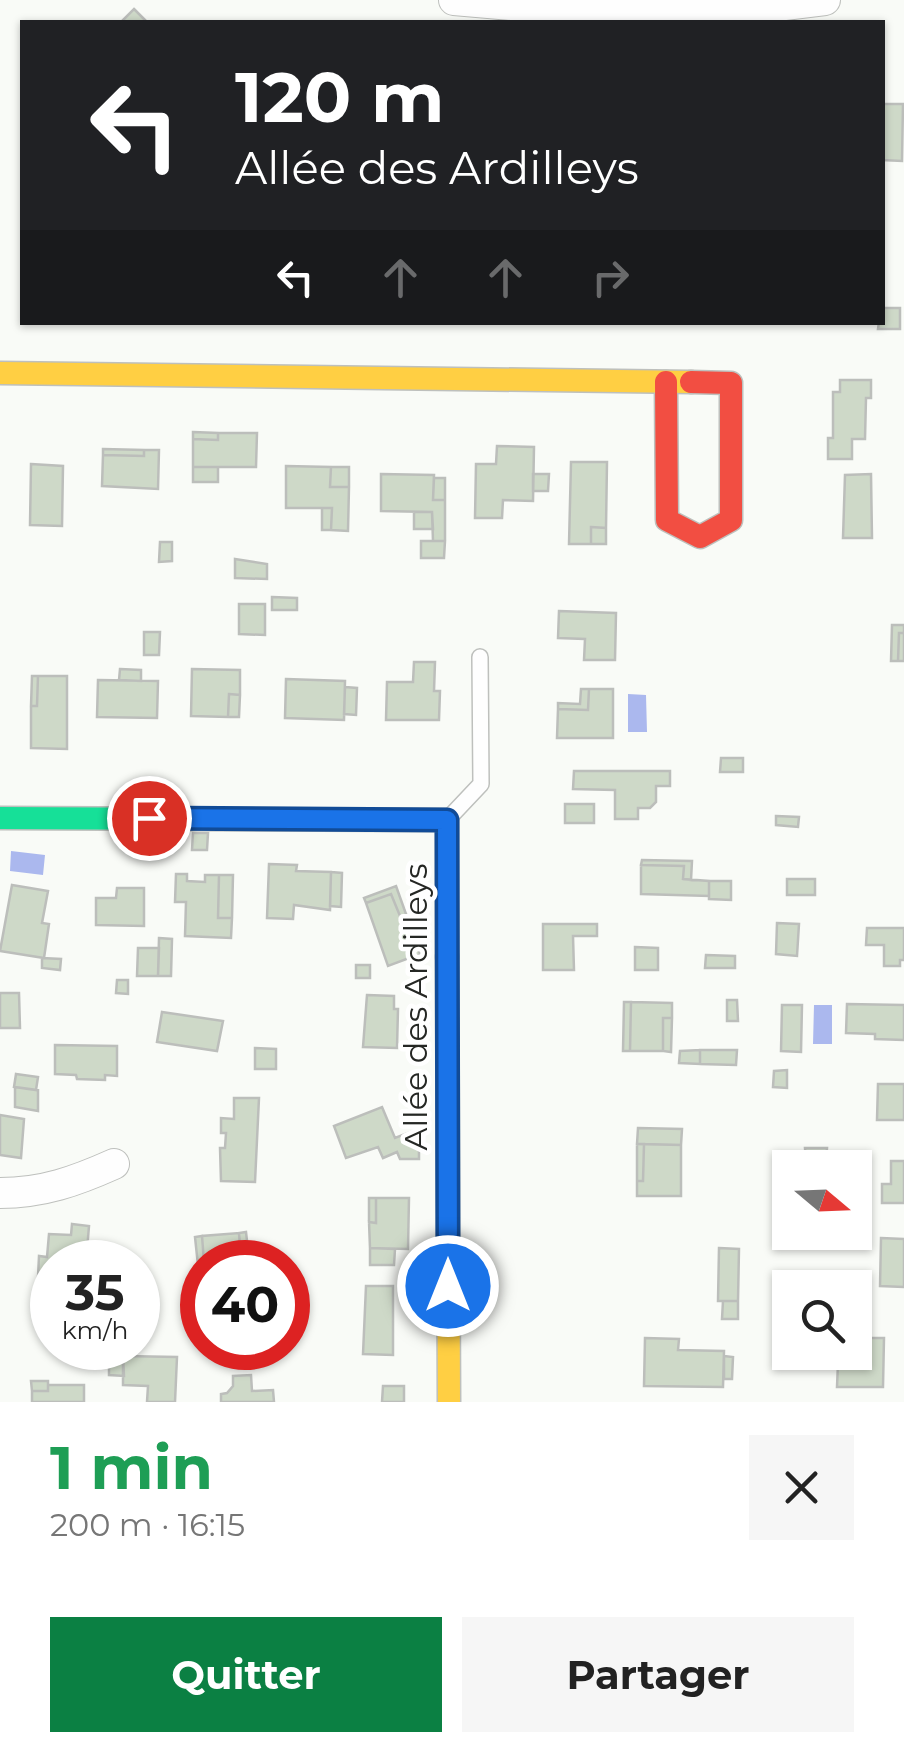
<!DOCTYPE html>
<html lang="fr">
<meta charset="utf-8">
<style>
body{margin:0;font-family:Montserrat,sans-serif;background:#f6f6f6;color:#222;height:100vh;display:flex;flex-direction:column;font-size:38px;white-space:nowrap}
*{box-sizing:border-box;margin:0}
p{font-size:32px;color:#767676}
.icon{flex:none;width:55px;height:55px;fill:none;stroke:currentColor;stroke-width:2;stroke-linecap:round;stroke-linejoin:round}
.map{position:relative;height:1402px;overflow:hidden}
.side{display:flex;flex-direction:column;background:#fff;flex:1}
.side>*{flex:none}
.guide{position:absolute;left:20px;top:20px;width:865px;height:305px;border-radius:0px;box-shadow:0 2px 8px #0004;background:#202124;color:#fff;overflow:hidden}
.needle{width:65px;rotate:109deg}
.tools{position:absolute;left:772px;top:1150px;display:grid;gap:20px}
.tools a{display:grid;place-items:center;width:100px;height:100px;border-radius:0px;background:#fff;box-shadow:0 2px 8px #0004;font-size:50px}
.speed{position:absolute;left:30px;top:1240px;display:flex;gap:20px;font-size:50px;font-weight:700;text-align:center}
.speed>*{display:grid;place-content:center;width:130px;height:130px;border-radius:50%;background:#fff;box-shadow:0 2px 8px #0004;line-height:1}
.speed small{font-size:25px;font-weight:400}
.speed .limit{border:15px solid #d22;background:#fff;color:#111}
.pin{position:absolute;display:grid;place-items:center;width:85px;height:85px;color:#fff;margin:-42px;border:5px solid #fff;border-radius:50%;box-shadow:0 2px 10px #0007}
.me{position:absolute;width:110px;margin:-55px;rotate:0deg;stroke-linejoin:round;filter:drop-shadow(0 0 8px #0008)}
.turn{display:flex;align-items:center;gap:35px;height:210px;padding:0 50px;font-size:45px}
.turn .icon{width:130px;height:130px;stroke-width:2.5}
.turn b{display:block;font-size:70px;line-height:85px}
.lanes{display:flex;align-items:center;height:95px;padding:0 50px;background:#0003;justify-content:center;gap:50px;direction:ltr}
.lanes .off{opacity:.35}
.round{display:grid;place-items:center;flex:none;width:105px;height:105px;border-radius:0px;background:#f6f6f6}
.summary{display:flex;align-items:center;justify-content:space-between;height:170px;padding:0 50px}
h1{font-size:60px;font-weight:700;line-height:75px;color:#1e9e55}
.primary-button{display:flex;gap:20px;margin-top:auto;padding:20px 50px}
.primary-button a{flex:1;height:115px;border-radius:0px;background:#0b8043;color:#fff;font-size:40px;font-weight:700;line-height:115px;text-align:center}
.primary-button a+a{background:#f6f6f6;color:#222}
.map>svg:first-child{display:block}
.water{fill:#abb8ee}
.building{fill:#ced9c8;stroke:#bcbebb;stroke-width:2.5}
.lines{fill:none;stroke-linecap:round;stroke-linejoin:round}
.lane-casing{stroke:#bec0bd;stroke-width:18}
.street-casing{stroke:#bec0bd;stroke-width:32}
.fast-casing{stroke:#bec0bd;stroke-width:25}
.slow-casing{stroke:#bec0bd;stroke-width:25}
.jam-casing{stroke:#bec0bd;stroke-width:25}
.lane{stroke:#fefefe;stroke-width:15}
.street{stroke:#fefefe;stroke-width:30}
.fast{stroke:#16e098;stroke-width:22}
.slow{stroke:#ffcf43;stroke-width:22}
.jam{stroke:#f24e42;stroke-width:22}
.route-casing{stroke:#114b97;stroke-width:25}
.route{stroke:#1a73e8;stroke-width:18}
.labels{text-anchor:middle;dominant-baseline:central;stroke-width:9;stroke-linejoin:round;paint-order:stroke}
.street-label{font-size:32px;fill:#252724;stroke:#fff}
</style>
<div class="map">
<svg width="904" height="1402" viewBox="0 0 904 1402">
<rect width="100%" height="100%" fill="#f9fbf7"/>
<path class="water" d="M628 694 646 695 647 732H628Z
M11 851 45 855 43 875 10 871Z
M814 1005H832V1044H813Z"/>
<path class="building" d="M134 9 146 21 144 22 123 20Z
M882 104H903L902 161 882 160Z
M882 308H900V329H878L879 322H882Z
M840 380H871V398H866L865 439H852V459H828V438H833V392H840Z
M193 432 218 433V440L193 439Z
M218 433H257L256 467H193V439L218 440Z
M497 446 534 447 533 501 503 500 502 518H475L476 464H496Z
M103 449 144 450V456L103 455Z
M144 450H159L158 489 102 486 103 455 144 456Z
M571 462H607L606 528 591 527V544H569Z
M31 464 63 466 62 526 30 525Z
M286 466 331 467 330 487H349L348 531 331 530 332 508H286Z
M193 467H218V482H193Z
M331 467H349V487H330Z
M381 474 434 475 433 500H445V541H433L432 512 381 511Z
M533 474H549L548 491H533Z
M871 474 872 538H843L845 475Z
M434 478H445V500H433Z
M322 508H332L331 530H322Z
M414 512H432L433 529H414Z
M591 527 606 528V544H591Z
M421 541H445L444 558H421Z
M160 542H172V561L159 562Z
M235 559 267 564V579L235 578Z
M272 597 297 598V610H272Z
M239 604H265V635L239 634Z
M559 611 616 613 615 660H584L585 639 558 638Z
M892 625H904V633H899L898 661H891Z
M144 632H160L159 655H144Z
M899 633H904V661H898Z
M414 662H435L434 691H440L439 720H386L387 682H413Z
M120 669 141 670V681L119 680Z
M192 669 240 670V695L229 694 228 717 191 716Z
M32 676H38L37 706H31Z
M38 676H67V749L31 748V706H37Z
M286 679 345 681 344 720 285 718Z
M98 680 158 681 157 718 97 717Z
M345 687 357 688 356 715 344 714Z
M581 689H589L588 710 558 709V703L580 704Z
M589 689H613V738H557L558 709 588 710Z
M229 694 240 695 239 717H228Z
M721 758H743V772H720Z
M574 771H670V786H656V802L650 808H638V819H615V790L573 789Z
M565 804H594V823H565Z
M776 816 799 817 798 827 776 825Z
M193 833H208L207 850H192Z
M642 860 692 861 691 880 683 879 684 866 641 865Z
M269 864 297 865 296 871 331 872 330 910 294 905 293 919 267 918Z
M641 865 684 866 683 879 709 881V896L641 894Z
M331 872 342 873 341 907 330 906Z
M176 874H187V881L205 882V875H219L218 918H232L231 938 185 936 186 902H175Z
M219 875H233L232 918H218Z
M787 879H815V895H787Z
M709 881H731V900L709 899Z
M12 885 48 891 42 923 49 924 44 958 0 951Z
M396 886 406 914 400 916 391 894 366 903 364 898Z
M117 888H144V926L96 925V898H116Z
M391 894 400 916 406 914 420 954 388 966 366 903Z
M777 923 799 924 797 956 776 954Z
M543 924H597V936H573L574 970H543Z
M867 928H904V960H900V966H884V945H866Z
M159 938 172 939 171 976H158Z
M635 947 658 948V970H635Z
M138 948H159L158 976H137Z
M706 955 735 956V968H705Z
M42 958 61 959 60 970 42 968Z
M356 965H370V978H356Z
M117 980H128V994L116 993Z
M0 993H19L20 1028H0Z
M367 995 394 996V1009H398L397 1048 363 1047Z
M727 1000H737L738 1021H727Z
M624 1002H631L630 1051H623Z
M631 1002 672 1003V1018H663V1051H630Z
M847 1004 904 1005V1040L875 1039V1034L846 1033Z
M782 1005H802L801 1052 781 1051Z
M162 1012 223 1021 217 1051 157 1042Z
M663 1018H672L671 1052 663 1051Z
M55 1045 117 1046V1076L105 1075V1080L77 1079 76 1075 55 1074Z
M255 1048 276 1049V1069H255Z
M700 1050H737L736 1065 700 1064Z
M700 1050V1064L679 1063 680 1051Z
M787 1070V1088L773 1087 774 1071Z
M16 1074 38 1077 36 1090 14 1087Z
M878 1084H904V1120H877Z
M15 1087 38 1090V1111L15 1107Z
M234 1098H259L255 1182 221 1181 220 1148H225L226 1133H221V1118L234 1119Z
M382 1107 395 1138 413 1131 419 1146V1159H400L397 1152 383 1158 378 1147 346 1158 334 1126Z
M0 1115 24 1119 21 1158 0 1155Z
M638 1128 682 1129 681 1145 637 1144Z
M637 1144H644L643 1181H637Z
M644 1144 681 1145V1196H637V1181H643Z
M805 1148H827L826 1164H806Z
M891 1161H904V1203H882V1184H891Z
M369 1198H376V1223L369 1222Z
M376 1198H409L408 1249 370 1248 369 1222 376 1223Z
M72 1224 89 1226 86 1262H52V1292L44 1291 45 1278 38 1277 39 1256 47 1257 49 1234 71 1235Z
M246 1232 249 1259H241L239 1233Z
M239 1233 241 1259H249V1262H204L202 1236Z
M202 1236 204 1262 202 1275H199L195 1237Z
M881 1238 904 1239V1287L880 1286Z
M370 1248 395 1249 394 1265H370Z
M719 1248 739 1249 738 1301H718Z
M366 1286H393V1355L363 1354Z
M723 1301H738V1319H722Z
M775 1325H787V1343L775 1342Z
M645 1338 679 1339 678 1350 724 1351 723 1387 644 1386Z
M862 1338H884L883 1387H837L838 1363H843V1352H855V1344H863Z
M109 1356H123L124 1376 109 1375Z
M123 1356 177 1357 175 1402H147L148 1386 123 1385Z
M724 1356 733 1357 732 1379H724Z
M251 1375 252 1391 273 1390 274 1402H221V1394L227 1393 233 1386V1376Z
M31 1381H48V1391H32Z
M48 1385H84V1402H32V1391H48Z
M383 1386H404V1402H382Z"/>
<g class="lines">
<g class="lane-casing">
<path id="lane" d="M447 820 481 784 480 657"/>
</g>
<g class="street-casing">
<path id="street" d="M454 0 569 10 737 11 825 0
M0 1193C43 1193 76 1181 114 1164"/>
</g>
<g class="fast-casing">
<path id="fast" d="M0 818 447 820V957"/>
</g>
<g class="slow-casing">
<path id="slow" d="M0 373 691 382
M447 957 449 1402"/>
</g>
<g class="jam-casing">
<path id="jam" d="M666 382 667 520 700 537 731 520V383L691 382"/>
</g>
<use href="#lane" class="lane"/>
<use href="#street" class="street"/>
<use href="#fast" class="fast"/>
<use href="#slow" class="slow"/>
<use href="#jam" class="jam"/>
</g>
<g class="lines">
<g class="route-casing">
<path id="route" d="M149 818 447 820 448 1286"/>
</g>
<use href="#route" class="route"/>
</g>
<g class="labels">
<g class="street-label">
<text transform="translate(415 1007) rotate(-90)">Allée des Ardilleys</text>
</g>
</g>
</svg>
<div class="tools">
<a><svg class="needle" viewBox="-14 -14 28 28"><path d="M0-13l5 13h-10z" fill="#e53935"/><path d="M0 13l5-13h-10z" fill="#767676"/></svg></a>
<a><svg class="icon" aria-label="search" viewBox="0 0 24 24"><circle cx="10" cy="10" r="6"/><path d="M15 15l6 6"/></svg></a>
</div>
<div class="speed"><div>35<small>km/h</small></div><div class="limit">40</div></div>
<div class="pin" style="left:149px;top:818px;background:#d93025"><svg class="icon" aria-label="arrive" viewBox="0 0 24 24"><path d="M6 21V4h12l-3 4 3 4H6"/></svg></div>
<svg class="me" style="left:448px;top:1286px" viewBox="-20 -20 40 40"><circle r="17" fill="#1a73e8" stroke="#fff" stroke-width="3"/><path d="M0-11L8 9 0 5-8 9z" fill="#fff"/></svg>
<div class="guide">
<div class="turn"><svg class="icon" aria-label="left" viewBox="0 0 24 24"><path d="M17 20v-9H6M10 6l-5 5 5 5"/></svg><div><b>120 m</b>Allée des Ardilleys</div></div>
<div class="lanes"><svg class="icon" aria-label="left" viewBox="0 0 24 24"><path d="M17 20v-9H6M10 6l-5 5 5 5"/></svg><svg class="icon off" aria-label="ahead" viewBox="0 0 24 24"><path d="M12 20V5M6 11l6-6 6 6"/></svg><svg class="icon off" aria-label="ahead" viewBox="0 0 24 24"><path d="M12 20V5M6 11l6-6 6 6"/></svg><svg class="icon off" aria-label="right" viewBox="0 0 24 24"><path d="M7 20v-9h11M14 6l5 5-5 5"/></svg></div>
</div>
</div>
<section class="side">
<div class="summary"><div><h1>1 min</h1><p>200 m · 16:15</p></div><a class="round"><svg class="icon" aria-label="close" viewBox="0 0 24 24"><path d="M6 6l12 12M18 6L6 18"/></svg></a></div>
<div class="primary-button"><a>Quitter</a><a>Partager</a></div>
</section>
